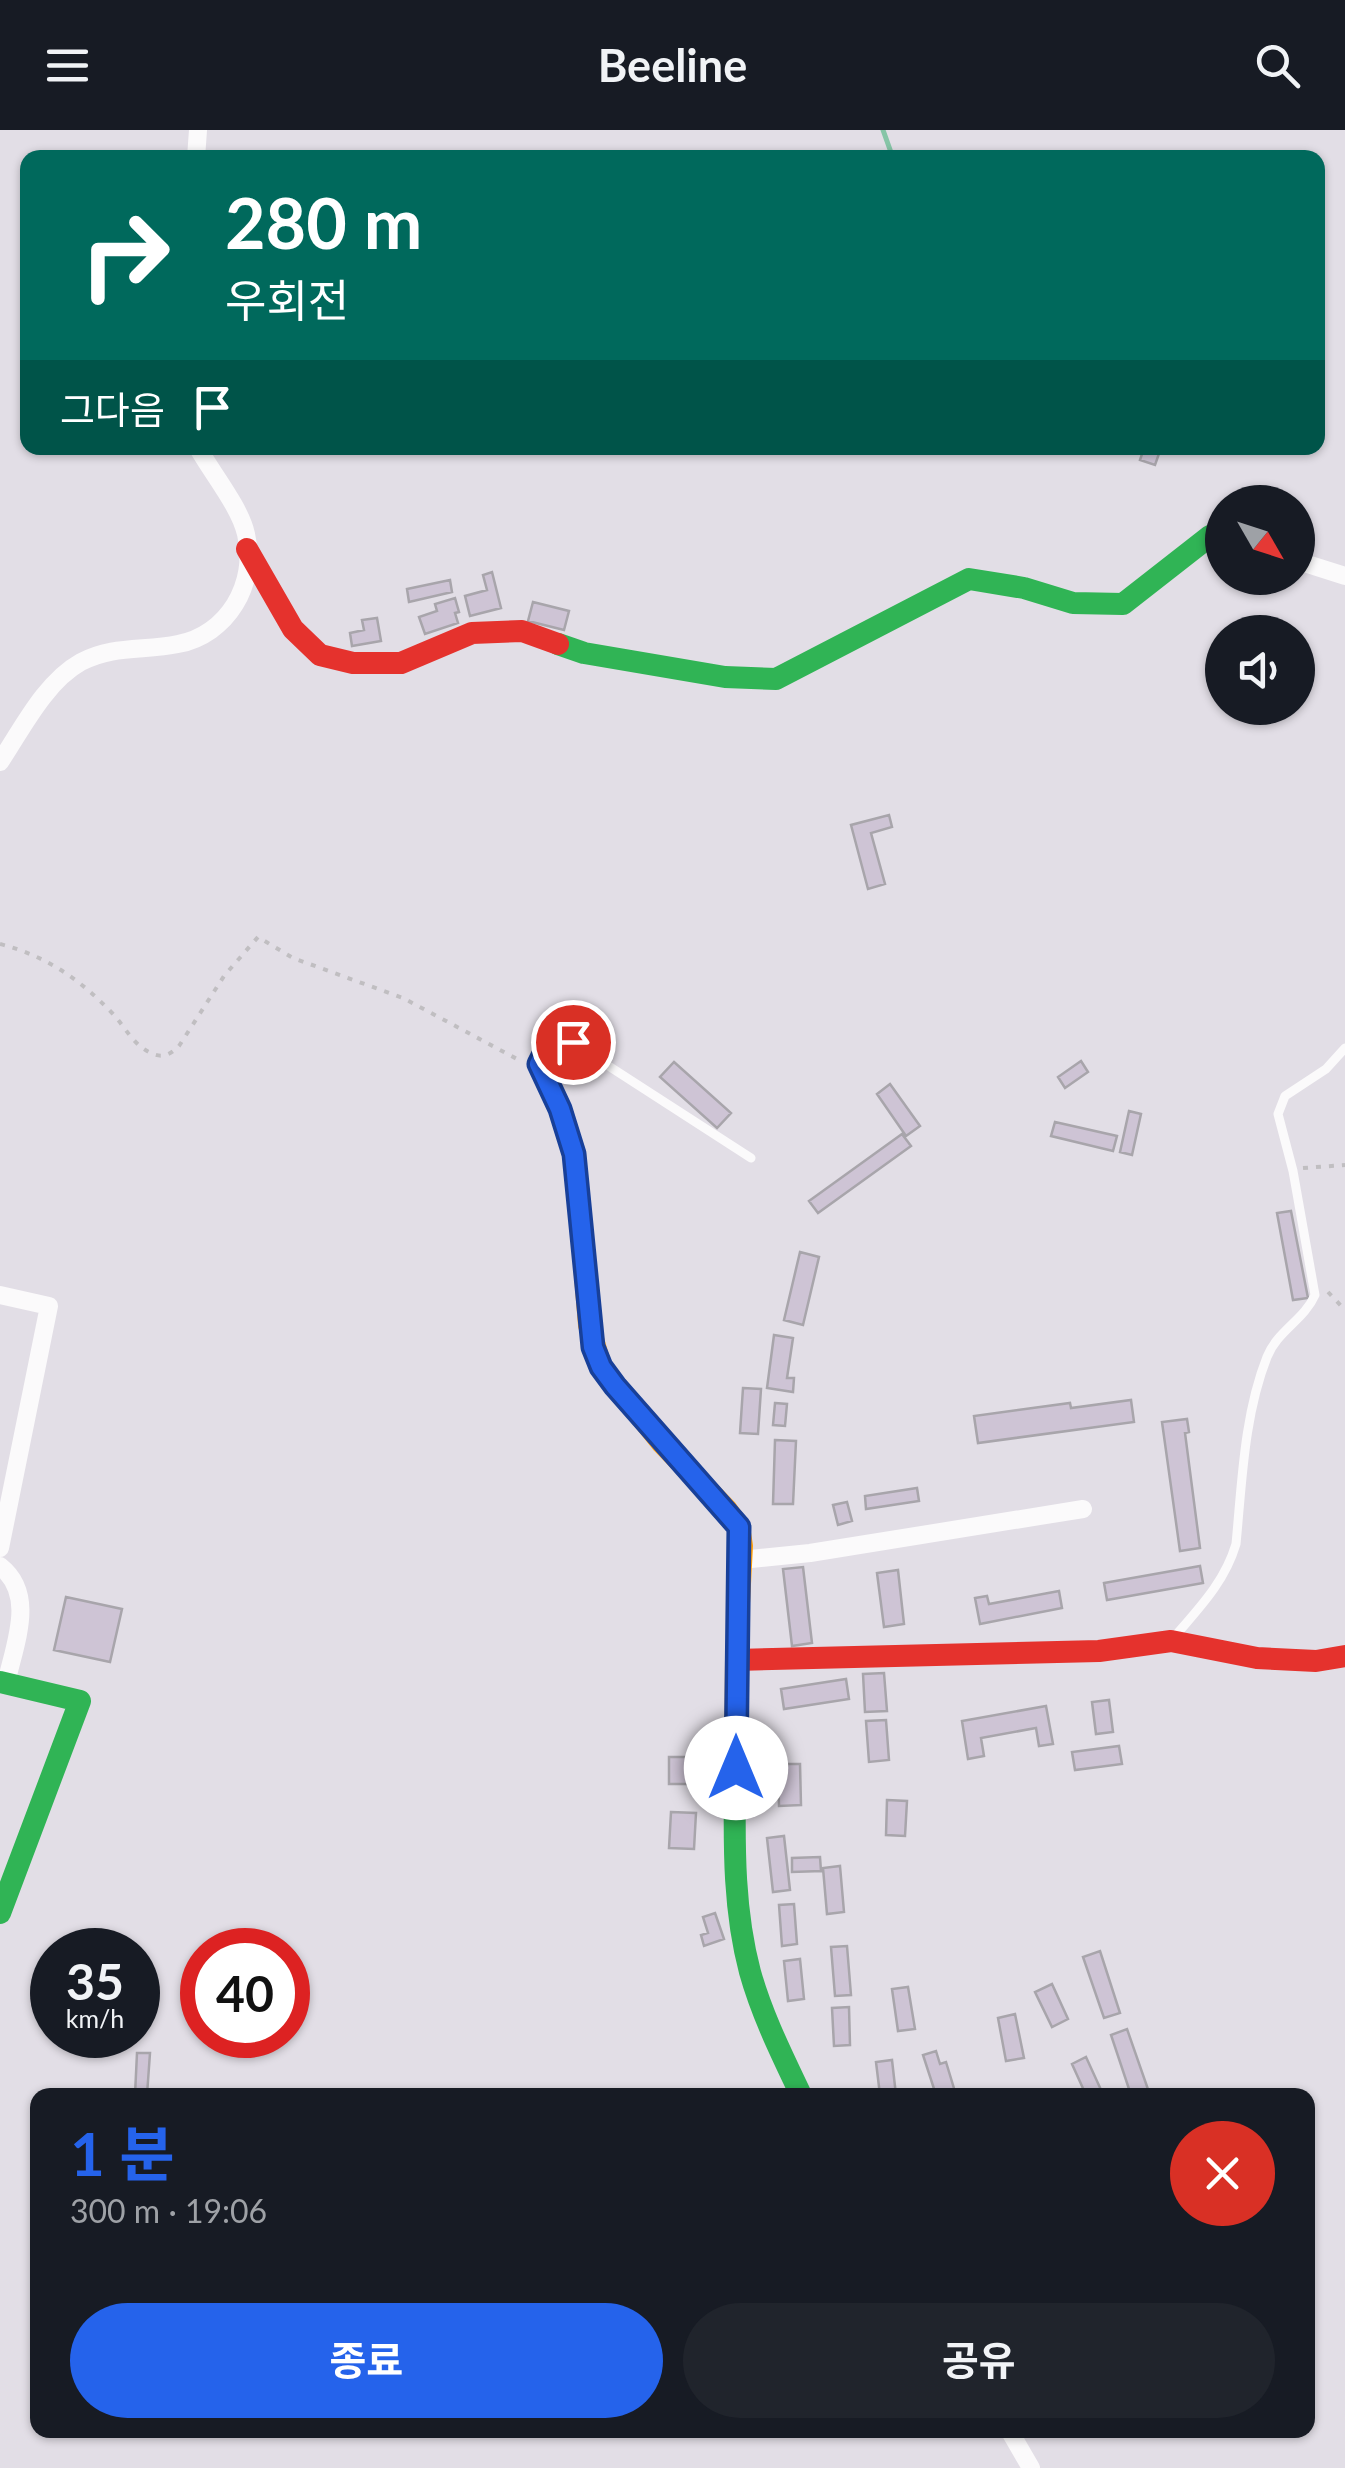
<!DOCTYPE html>
<html lang="ko">
<meta charset="utf-8">
<style>
body{margin:0;font-family:Lato,"Noto Sans KR",sans-serif;background:#20242c;color:#f1f3f6;height:100vh;display:flex;flex-direction:column;font-size:38px;white-space:nowrap}
*{box-sizing:border-box;margin:0}
p{font-size:32px;color:#9ea1a6}
.icon{flex:none;width:55px;height:55px;fill:none;stroke:currentColor;stroke-width:2;stroke-linecap:round;stroke-linejoin:round}
.map{position:relative;flex:1;overflow:hidden}
.side{position:absolute;left:30px;top:1958px;width:1285px;height:350px;display:flex;flex-direction:column;background:#171b24;border-radius:20px;box-shadow:0 2px 8px #0004}
.side>*{flex:none}
.banner{position:absolute;left:20px;top:20px;width:1305px;height:305px;border-radius:20px;box-shadow:0 2px 8px #0004;background:#00695c;color:#fff;overflow:hidden}
.needle{width:65px;rotate:129deg}
.controls{position:absolute;left:1205px;top:355px;display:grid;gap:20px}
.controls a{display:grid;place-items:center;width:110px;height:110px;border-radius:50%;background:#171b24;box-shadow:0 2px 8px #0004;font-size:50px}
.speed{position:absolute;left:30px;top:1798px;display:flex;gap:20px;font-size:50px;font-weight:700;text-align:center}
.speed>*{display:grid;place-content:center;width:130px;height:130px;border-radius:50%;background:#171b24;box-shadow:0 2px 8px #0004;line-height:1}
.speed small{font-size:25px;font-weight:400}
.speed .limit{border:15px solid #d22;background:#fff;color:#111}
.pin{position:absolute;display:grid;place-items:center;width:85px;height:85px;color:#fff;margin:-42px;border:5px solid #fff;border-radius:50%;box-shadow:0 2px 10px #0007}
.me{position:absolute;width:110px;margin:-55px;rotate:0deg;stroke-linejoin:round;filter:drop-shadow(0 0 8px #0008)}
.turn{display:flex;align-items:center;gap:35px;height:210px;padding:0 40px;font-size:45px}
.turn .icon{width:130px;height:130px;stroke-width:2.5}
.turn b{display:block;font-size:70px;line-height:85px}
.then{display:flex;align-items:center;height:95px;padding:0 40px;background:#0003;gap:20px;font-size:38px}
.round{display:grid;place-items:center;flex:none;width:105px;height:105px;border-radius:52px;background:#20242c}
.headline{display:flex;align-items:center;justify-content:space-between;height:170px;padding:0 40px}
h1{font-size:60px;font-weight:700;line-height:75px;color:#2563eb}
.cta{display:flex;gap:20px;margin-top:auto;padding:20px 40px}
.cta a{flex:1;height:115px;border-radius:60px;background:#2563eb;color:#fff;font-size:40px;font-weight:700;line-height:115px;text-align:center}
.cta a+a{background:#20242c;color:#f1f3f6}
header{display:flex;justify-content:space-between;align-items:center;height:130px;padding:0 40px;background:#171b24;font-size:45px;font-weight:700}
.map>svg:first-child{display:block}
.lines{fill:none;stroke-linecap:round;stroke-linejoin:round}
.stream{stroke:#86c5a7;stroke-width:5}
.building{fill:#cec4d5;stroke:#a8a5ab;stroke-width:2.5}
.path{stroke:#c0bec1;stroke-width:4;stroke-dasharray:5 8;stroke-linecap:butt}
.lane{stroke:#fbfafb;stroke-width:9}
.street{stroke:#fbfafb;stroke-width:18}
.fast{stroke:#30b455;stroke-width:22}
.slow{stroke:#ff9f0a;stroke-width:22}
.jam{stroke:#e5322d;stroke-width:22}
.route-casing{stroke:#184099;stroke-width:25}
.route{stroke:#2563eb;stroke-width:18}
</style>
<header><svg class="icon" aria-label="menu" viewBox="0 0 24 24"><path d="M4 6h16M4 12h16M4 18h16"/></svg>Beeline<svg class="icon" aria-label="search" viewBox="0 0 24 24"><circle cx="10" cy="10" r="6"/><path d="M15 15l6 6"/></svg></header>
<div class="map">
<svg width="1345" height="2338" viewBox="0 0 1345 2338">
<rect width="100%" height="100%" fill="#e2dee6"/>
<g class="lines">
<path class="stream" d="M883 0 893 28"/>
</g>
<path class="building" d="M1144 318H1161L1155 335 1140 330Z
M492 442 501 478 470 486 465 466 487 460 483 445Z
M450 450 452 462 409 472 407 459Z
M455 468 459 482 455 483 458 493 425 504 419 487 437 481 435 474Z
M533 472 569 481 564 500 528 491Z
M377 488 381 511 352 516 350 503 364 500 362 490Z
M889 685 892 697 871 703 885 754 868 759 851 695Z
M1081 931 1088 942 1065 958 1058 947Z
M674 932 731 983 717 998 660 947Z
M890 954 920 996 906 1006 877 964Z
M1129 981 1141 984 1132 1025 1120 1022Z
M1055 992 1117 1006 1113 1021 1051 1006Z
M902 1004 911 1016 818 1083 809 1071Z
M1291 1081 1308 1168 1293 1170 1277 1083Z
M800 1122 819 1127 803 1195 784 1190Z
M774 1205 793 1208 787 1248H794L793 1262 767 1258Z
M743 1258 761 1259 758 1304 740 1303Z
M1131 1270 1134 1292 978 1313 974 1286 1070 1273 1071 1278Z
M775 1273 787 1274 785 1296 773 1295Z
M1187 1289 1189 1302 1185 1303 1200 1418 1180 1421 1162 1292Z
M775 1310 796 1311 793 1374H773Z
M917 1358 919 1371 866 1379 865 1366Z
M847 1372 852 1391 838 1395 833 1375Z
M1200 1436 1203 1453 1107 1470 1104 1453Z
M803 1437 812 1513 792 1516 783 1439Z
M898 1440 904 1494 884 1497 877 1443Z
M1059 1461 1062 1478 980 1494 975 1468 987 1466 989 1474Z
M66 1467 122 1479 110 1532 54 1520Z
M884 1543 887 1581 865 1582 863 1544Z
M846 1549 849 1569 784 1579 781 1559Z
M1109 1570 1113 1602 1096 1604 1092 1572Z
M1046 1576 1053 1614 1039 1616 1036 1598 981 1608 984 1626 968 1629 962 1591Z
M886 1590 889 1630 869 1632 866 1591Z
M1119 1616 1122 1634 1075 1640 1072 1622Z
M669 1627H690V1654H669Z
M778 1634H800L801 1675 779 1676Z
M887 1670 907 1671 905 1706 886 1705Z
M671 1682 696 1683 694 1719 669 1718Z
M784 1706 790 1760 773 1762 767 1708Z
M820 1727 821 1741 792 1742V1728Z
M840 1736 844 1782 827 1784 823 1738Z
M794 1774 797 1814 782 1816 779 1775Z
M715 1783 724 1809 704 1816 701 1805 708 1803 703 1787Z
M847 1816 851 1865 835 1866 831 1817Z
M1100 1821 1120 1883 1104 1888 1083 1827Z
M800 1829 804 1869 788 1871 784 1831Z
M1052 1854 1068 1889 1052 1897 1035 1862Z
M908 1857 915 1899 898 1901 892 1859Z
M849 1877 850 1915 834 1916 832 1878Z
M1015 1884 1024 1928 1006 1931 998 1888Z
M1127 1899 1150 1965H1131L1111 1905Z
M936 1921 940 1934 946 1932 956 1965H936L923 1925Z
M137 1923H150L147 1965H135Z
M1086 1927 1102 1962 1095 1965H1086L1072 1934Z
M892 1930 896 1965H880L876 1932Z"/>
<g class="lines">
<path class="path" d="M0 814C46 826 80 849 113 884 126 898 133 915 151 923 163 929 171 924 179 916L224 846 258 807 293 828 403 868 517 929
M1303 1038 1345 1035
M1328 1162 1345 1180"/>
<path class="lane" d="M546 919 551 910 561 906 573 913 751 1028
M1176 1505C1201 1476 1225 1451 1236 1414 1242 1352 1244 1285 1267 1227 1277 1201 1304 1190 1315 1165L1293 1041 1278 984 1285 966 1326 939 1345 918"/>
<path class="street" d="M196 28 198 0
M1298 431 1345 446
M0 632C22 599 45 552 81 532 113 515 144 521 178 514 227 505 258 454 246 404 240 377 212 343 198 318
M0 1165 49 1176 0 1418
M741 1430 810 1423 1083 1379
M0 1436C37 1465 14 1515 6 1554
M1009 2300 1031 2338"/>
<path class="fast" d="M558 514 584 523 725 547 776 549 969 449 1024 458 1073 473 1123 474 1210 406 1222 408
M0 1552 80 1571 0 1783
M735 1656C734 1719 734 1782 750 1842 762 1885 782 1925 801 1965"/>
<path class="slow" d="M543 923 539 934 560 979 575 1024 589 1195 601 1237 662 1313 727 1380 739 1397 742 1416 736 1530 735 1656"/>
<path class="jam" d="M247 419 293 499 320 525 353 533H401L472 503 522 501 558 514
M736 1530 1099 1521 1171 1511 1257 1528 1316 1531 1345 1526"/>
</g>
<g class="lines">
<g class="route-casing">
<path id="route" d="M573 912 561 906 551 910 539 934 560 979 574 1024 593 1217 601 1237 615 1256 739 1397 736 1638"/>
</g>
<use href="#route" class="route"/>
</g>
</svg>
<div class="controls">
<a><svg class="needle" viewBox="-14 -14 28 28"><path d="M0-13l5 13h-10z" fill="#e53935"/><path d="M0 13l5-13h-10z" fill="#9ea1a6"/></svg></a>
<a><svg class="icon" aria-label="sound" viewBox="0 0 24 24"><path d="M4 9h4l5-4v14l-5-4H4zM17 9q2 3 0 6"/></svg></a>
</div>
<div class="speed"><div>35<small>km/h</small></div><div class="limit">40</div></div>
<div class="pin" style="left:573px;top:912px;background:#d93025"><svg class="icon" aria-label="arrive" viewBox="0 0 24 24"><path d="M6 21V4h12l-3 4 3 4H6"/></svg></div>
<svg class="me" style="left:736px;top:1638px" viewBox="-20 -20 40 40"><circle r="19" fill="#fff"/><path d="M0-13L10 11 0 6-10 11z" fill="#2563eb"/></svg>
<div class="banner">
<div class="turn"><svg class="icon" aria-label="right" viewBox="0 0 24 24"><path d="M7 20v-9h11M14 6l5 5-5 5"/></svg><div><b>280 m</b>우회전</div></div>
<div class="then">그다음<svg class="icon" aria-label="arrive" viewBox="0 0 24 24"><path d="M6 21V4h12l-3 4 3 4H6"/></svg></div>
</div>
<section class="side">
<div class="headline"><div><h1>1 분</h1><p>300 m · 19:06</p></div><a class="round" style="background:#d93025;color:#fff"><svg class="icon" aria-label="close" viewBox="0 0 24 24"><path d="M6 6l12 12M18 6L6 18"/></svg></a></div>
<div class="cta"><a>종료</a><a>공유</a></div>
</section>
</div>
